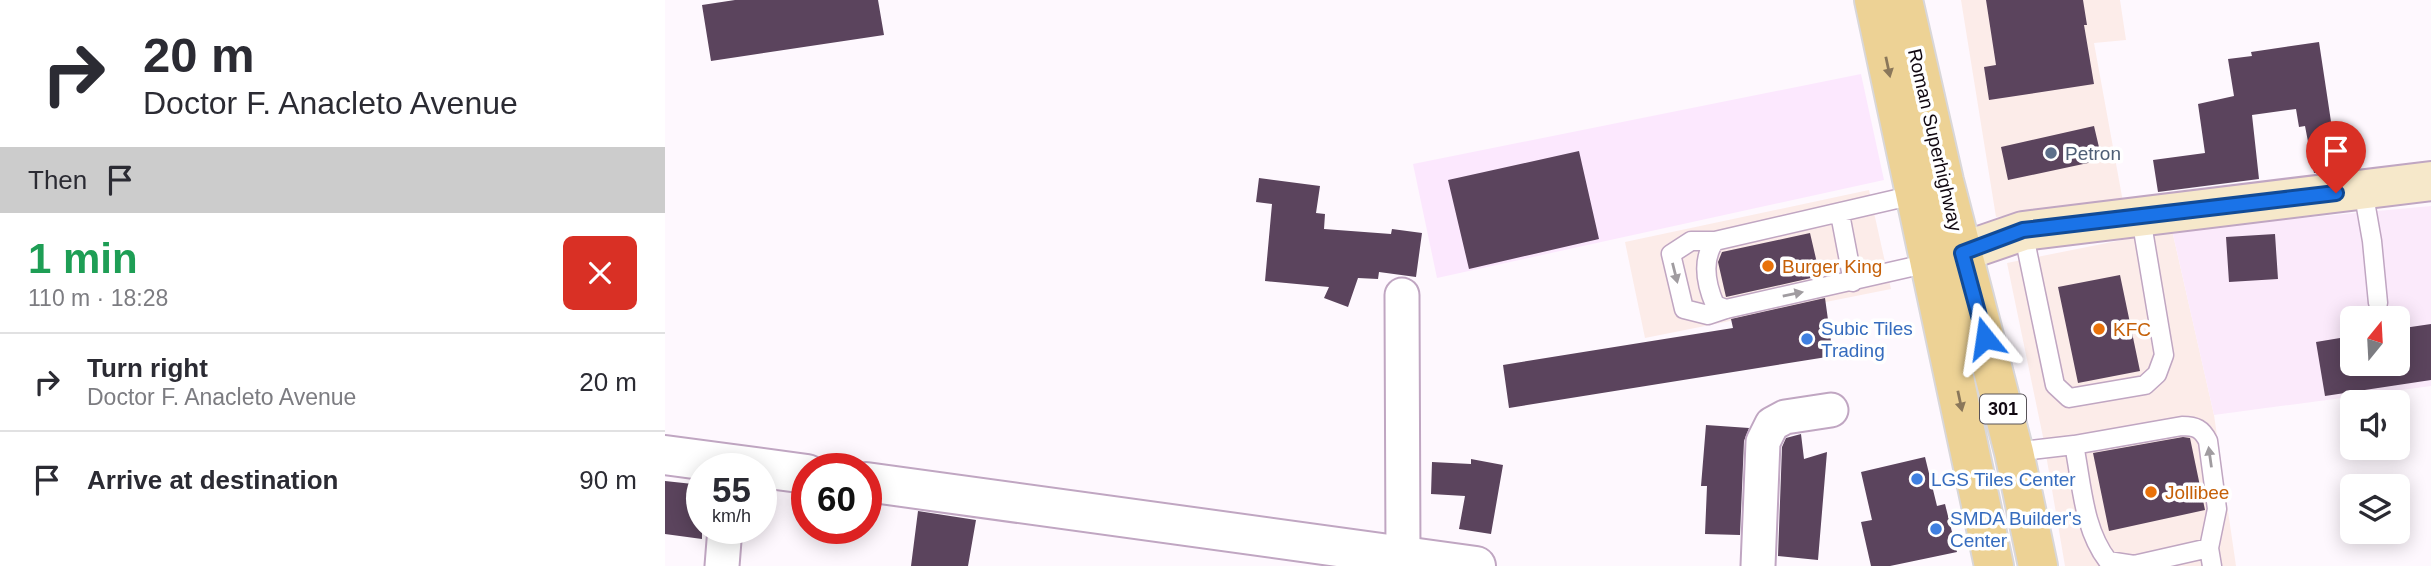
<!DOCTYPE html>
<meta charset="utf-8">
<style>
body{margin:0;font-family:Arial,sans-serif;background:#f7f7f7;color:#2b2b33;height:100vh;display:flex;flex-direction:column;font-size:26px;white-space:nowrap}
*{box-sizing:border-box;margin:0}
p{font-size:23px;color:#7c7c81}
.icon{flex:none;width:38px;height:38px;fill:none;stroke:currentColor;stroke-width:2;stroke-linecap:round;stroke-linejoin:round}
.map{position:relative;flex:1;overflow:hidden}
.sheet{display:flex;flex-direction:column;background:#fff;width:665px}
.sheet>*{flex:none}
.hud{background:#fff;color:#2b2b33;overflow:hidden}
.needle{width:46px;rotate:18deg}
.tools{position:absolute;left:1675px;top:306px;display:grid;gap:14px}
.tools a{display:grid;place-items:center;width:70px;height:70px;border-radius:10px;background:#fff;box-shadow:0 4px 18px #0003;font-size:35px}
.speed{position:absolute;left:21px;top:453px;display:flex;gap:14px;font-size:35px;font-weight:700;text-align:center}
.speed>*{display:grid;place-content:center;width:91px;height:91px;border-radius:50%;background:#fff;box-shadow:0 4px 18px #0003;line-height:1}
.speed small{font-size:18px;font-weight:400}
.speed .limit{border:10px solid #d22;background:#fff;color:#111}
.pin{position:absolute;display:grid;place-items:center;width:60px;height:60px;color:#fff;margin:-72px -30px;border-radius:50% 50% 50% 0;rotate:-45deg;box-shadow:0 0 7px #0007}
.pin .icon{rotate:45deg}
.me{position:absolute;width:77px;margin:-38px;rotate:345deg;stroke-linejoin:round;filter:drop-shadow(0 0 5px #0008)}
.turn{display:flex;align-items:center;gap:24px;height:147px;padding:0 28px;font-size:32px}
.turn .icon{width:91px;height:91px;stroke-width:2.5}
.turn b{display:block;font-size:49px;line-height:60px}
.then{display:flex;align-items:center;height:66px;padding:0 28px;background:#0003;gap:14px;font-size:26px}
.round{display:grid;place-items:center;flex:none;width:74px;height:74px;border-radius:10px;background:#f7f7f7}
.headline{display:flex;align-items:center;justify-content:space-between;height:119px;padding:0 28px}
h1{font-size:42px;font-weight:600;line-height:52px;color:#1e9e55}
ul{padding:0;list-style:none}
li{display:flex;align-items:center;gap:21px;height:98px;padding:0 28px;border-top:2px solid #e1e1e2}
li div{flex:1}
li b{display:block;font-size:26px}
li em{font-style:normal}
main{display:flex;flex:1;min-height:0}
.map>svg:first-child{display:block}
.commercial{fill:#fcece9}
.industrial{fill:#fbeafb;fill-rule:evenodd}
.built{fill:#fce8fe}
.building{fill:#5b445d}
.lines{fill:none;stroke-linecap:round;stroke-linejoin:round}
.service-casing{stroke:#c0a6c2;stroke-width:21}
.minor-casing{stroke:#c0a6c2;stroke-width:37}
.tertiary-casing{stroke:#c0a6c2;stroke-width:42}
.secondary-casing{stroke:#c0a6c2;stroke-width:42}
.primary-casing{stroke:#d9d7d9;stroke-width:42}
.service{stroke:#fff;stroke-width:18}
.minor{stroke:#fff;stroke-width:33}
.tertiary{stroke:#fff;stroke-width:38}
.secondary{stroke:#f6e8ca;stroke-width:38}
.primary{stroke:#edd295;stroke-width:38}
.oneway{fill:#8a775a}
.oneway2{fill:#a09ca0}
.route-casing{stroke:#114b97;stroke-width:18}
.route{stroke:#1a73e8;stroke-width:12}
.service-dot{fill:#5c6f8a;stroke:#fff;stroke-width:2.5}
.food-dot{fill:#e8710a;stroke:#fff;stroke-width:2.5}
.shop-dot{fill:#3f7fe0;stroke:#fff;stroke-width:2.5}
.labels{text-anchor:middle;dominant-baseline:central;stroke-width:7;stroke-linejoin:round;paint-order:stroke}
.shield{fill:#fff;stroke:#585258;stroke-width:2}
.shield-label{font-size:18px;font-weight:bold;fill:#110811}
.street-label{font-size:19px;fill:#110811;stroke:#fff}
.service-label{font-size:19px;fill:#4e5e75;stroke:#fff;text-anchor:start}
.food-label{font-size:19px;fill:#c56008;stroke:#fff;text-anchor:start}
.shop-label{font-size:19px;fill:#366cbe;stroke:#fff;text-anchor:start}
</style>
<main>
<section class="sheet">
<div class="hud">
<div class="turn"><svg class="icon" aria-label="right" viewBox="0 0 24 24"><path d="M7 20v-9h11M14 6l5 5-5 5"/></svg><div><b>20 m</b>Doctor F. Anacleto Avenue</div></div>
<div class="then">Then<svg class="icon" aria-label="arrive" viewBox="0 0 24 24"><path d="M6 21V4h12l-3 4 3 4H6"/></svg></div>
</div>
<div class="headline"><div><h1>1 min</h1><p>110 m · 18:28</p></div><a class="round" style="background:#d93025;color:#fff"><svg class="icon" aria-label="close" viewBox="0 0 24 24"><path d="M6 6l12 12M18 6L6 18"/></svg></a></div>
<ul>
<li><svg class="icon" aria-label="right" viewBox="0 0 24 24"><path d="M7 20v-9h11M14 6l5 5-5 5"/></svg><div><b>Turn right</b><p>Doctor F. Anacleto Avenue</p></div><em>20 m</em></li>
<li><svg class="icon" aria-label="arrive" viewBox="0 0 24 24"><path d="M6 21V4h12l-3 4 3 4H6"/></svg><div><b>Arrive at destination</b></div><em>90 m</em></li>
</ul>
</section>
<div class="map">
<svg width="1766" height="566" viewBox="0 0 1766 566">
<rect width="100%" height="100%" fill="#fef8fe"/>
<path class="commercial" d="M1296 0H1455L1461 40 1429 43 1458 202 1331 217Z
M1204 190 1226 289 980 338 960 242Z
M1507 230 1549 415 1571 566H1400L1378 437 1342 263Z"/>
<path class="industrial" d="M1766 206V386L1549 415 1507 230ZM1687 318H1732V364H1687Z"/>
<path class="built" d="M1196 74 1219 180 772 278 748 164Z"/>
<path class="building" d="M70 0H213L219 35 46 61 37 5Z
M1321 0H1418L1422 25H1419L1429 84 1324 100 1319 67 1331 65Z
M1654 42 1673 168 1649 173 1640 126 1634 127 1631 109 1587 115 1594 179 1493 192 1488 160 1540 153 1533 104 1569 96 1563 59 1587 56 1586 52Z
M1429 126 1437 160 1343 180 1336 147Z
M914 151 934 239 804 269 783 180Z
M594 178 655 186 651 213 660 214 659 229 726 234 727 229 757 233 751 277 714 272 713 279 693 278 683 307 659 298 664 287 600 281 607 204 591 202Z
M1145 233 1155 276 1061 297 1053 262 1057 252Z
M1610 234 1613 279 1564 282 1561 237Z
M1455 275 1475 371 1413 383 1393 287Z
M1160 298 1168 356 844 408 838 365 1068 328 1066 319Z
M1766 324V380L1660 396 1651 342 1687 336V364H1732V329Z
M1041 425 1084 428 1079 441 1075 535 1040 534 1042 486H1036Z
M1136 434 1139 459 1162 452 1153 560 1113 556 1117 447 1121 438Z
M1518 437 1525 438 1540 510 1444 531 1428 453Z
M1260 457 1272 506 1280 504 1292 552 1225 566H1206L1196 522 1207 520 1196 472Z
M806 459 838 465 826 534 794 529 800 496 766 494 767 462 806 464Z
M0 481 37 485V539L0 534Z
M253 511 311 520 303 566H246Z"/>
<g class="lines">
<g class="service-casing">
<path id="service" d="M1698 190 1707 241 1713 303
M1249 195 1050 241H1026L1006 254 1019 309 1043 315 1061 309 1264 263
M1175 214 1188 282
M1358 231 1390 385 1404 398 1480 385 1492 374 1499 355 1476 218
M1050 241C1036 260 1041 284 1050 305L1061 309
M1409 445 1517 426C1531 426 1537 429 1543 441L1552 509 1544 548 1547 566
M1349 452 1409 445C1417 484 1418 529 1443 561L1469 565 1544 548"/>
</g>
<g class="minor-casing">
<path id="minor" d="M737 295 738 555
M57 566 60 528
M1093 566 1098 442 1107 424 1120 417 1166 410"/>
</g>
<g class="tertiary-casing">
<path id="tertiary" d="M0 455 142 474
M201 482 811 566"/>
</g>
<g class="secondary-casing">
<path id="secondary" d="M1265 263 1358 231 1766 181"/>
</g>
<g class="primary-casing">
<path id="primary" d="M1209 0 1329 566
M1238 0 1279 181 1349 452 1373 566"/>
</g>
<use href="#service" class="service"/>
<use href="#minor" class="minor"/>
<use href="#tertiary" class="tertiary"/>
<use href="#secondary" class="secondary"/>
<use href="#primary" class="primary"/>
</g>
<defs><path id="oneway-solid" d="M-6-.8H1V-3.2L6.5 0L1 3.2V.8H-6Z" transform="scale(1.75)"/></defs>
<g class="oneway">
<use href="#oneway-solid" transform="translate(1223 67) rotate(78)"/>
<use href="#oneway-solid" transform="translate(1295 401) rotate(78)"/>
</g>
<g class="oneway2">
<use href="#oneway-solid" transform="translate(1010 273) rotate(76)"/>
<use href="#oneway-solid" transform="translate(1128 294) rotate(-12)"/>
<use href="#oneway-solid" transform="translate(1545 457) rotate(-98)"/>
</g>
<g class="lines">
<g class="route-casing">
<path id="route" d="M1320 338 1297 253 1358 230 1671 193"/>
</g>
<use href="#route" class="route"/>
</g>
<circle class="service-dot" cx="1386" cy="153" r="7"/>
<g class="food-dot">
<circle cx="1103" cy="266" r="7"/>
<circle cx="1434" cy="329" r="7"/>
<circle cx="1486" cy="492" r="7"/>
</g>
<g class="shop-dot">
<circle cx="1142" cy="339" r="7"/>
<circle cx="1252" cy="479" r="7"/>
<circle cx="1271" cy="529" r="7"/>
</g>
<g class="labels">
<rect class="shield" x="1315" y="394.5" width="46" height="29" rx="5"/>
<g class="shield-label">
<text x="1338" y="409">301</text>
</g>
<g class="street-label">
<text transform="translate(1270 140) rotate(77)">Roman Superhighway</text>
</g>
<g class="service-label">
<text x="1400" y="153">Petron</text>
</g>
<g class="food-label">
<text x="1117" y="266">Burger King</text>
<text x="1448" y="329">KFC</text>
<text x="1500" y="492">Jollibee</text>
</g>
<g class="shop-label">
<text x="1156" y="328">Subic Tiles<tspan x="1156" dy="22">Trading</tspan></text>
<text x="1266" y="479">LGS Tiles Center</text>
<text x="1285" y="518">SMDA Builder's<tspan x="1285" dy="22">Center</tspan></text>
</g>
</g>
</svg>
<div class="tools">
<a><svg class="needle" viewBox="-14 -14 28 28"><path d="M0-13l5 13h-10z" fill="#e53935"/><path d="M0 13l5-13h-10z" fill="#7c7c81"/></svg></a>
<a><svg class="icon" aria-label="sound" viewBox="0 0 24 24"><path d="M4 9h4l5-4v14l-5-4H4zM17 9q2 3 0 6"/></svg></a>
<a><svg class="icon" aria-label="layers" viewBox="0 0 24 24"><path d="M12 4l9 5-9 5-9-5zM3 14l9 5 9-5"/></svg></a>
</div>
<div class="speed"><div>55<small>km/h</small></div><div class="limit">60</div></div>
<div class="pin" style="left:1671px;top:193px;background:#d93025"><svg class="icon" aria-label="arrive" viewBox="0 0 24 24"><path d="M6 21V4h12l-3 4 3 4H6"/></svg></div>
<svg class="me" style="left:1320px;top:338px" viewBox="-20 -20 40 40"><path d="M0-17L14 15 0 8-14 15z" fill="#1a73e8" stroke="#fff" stroke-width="4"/></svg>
</div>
</main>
